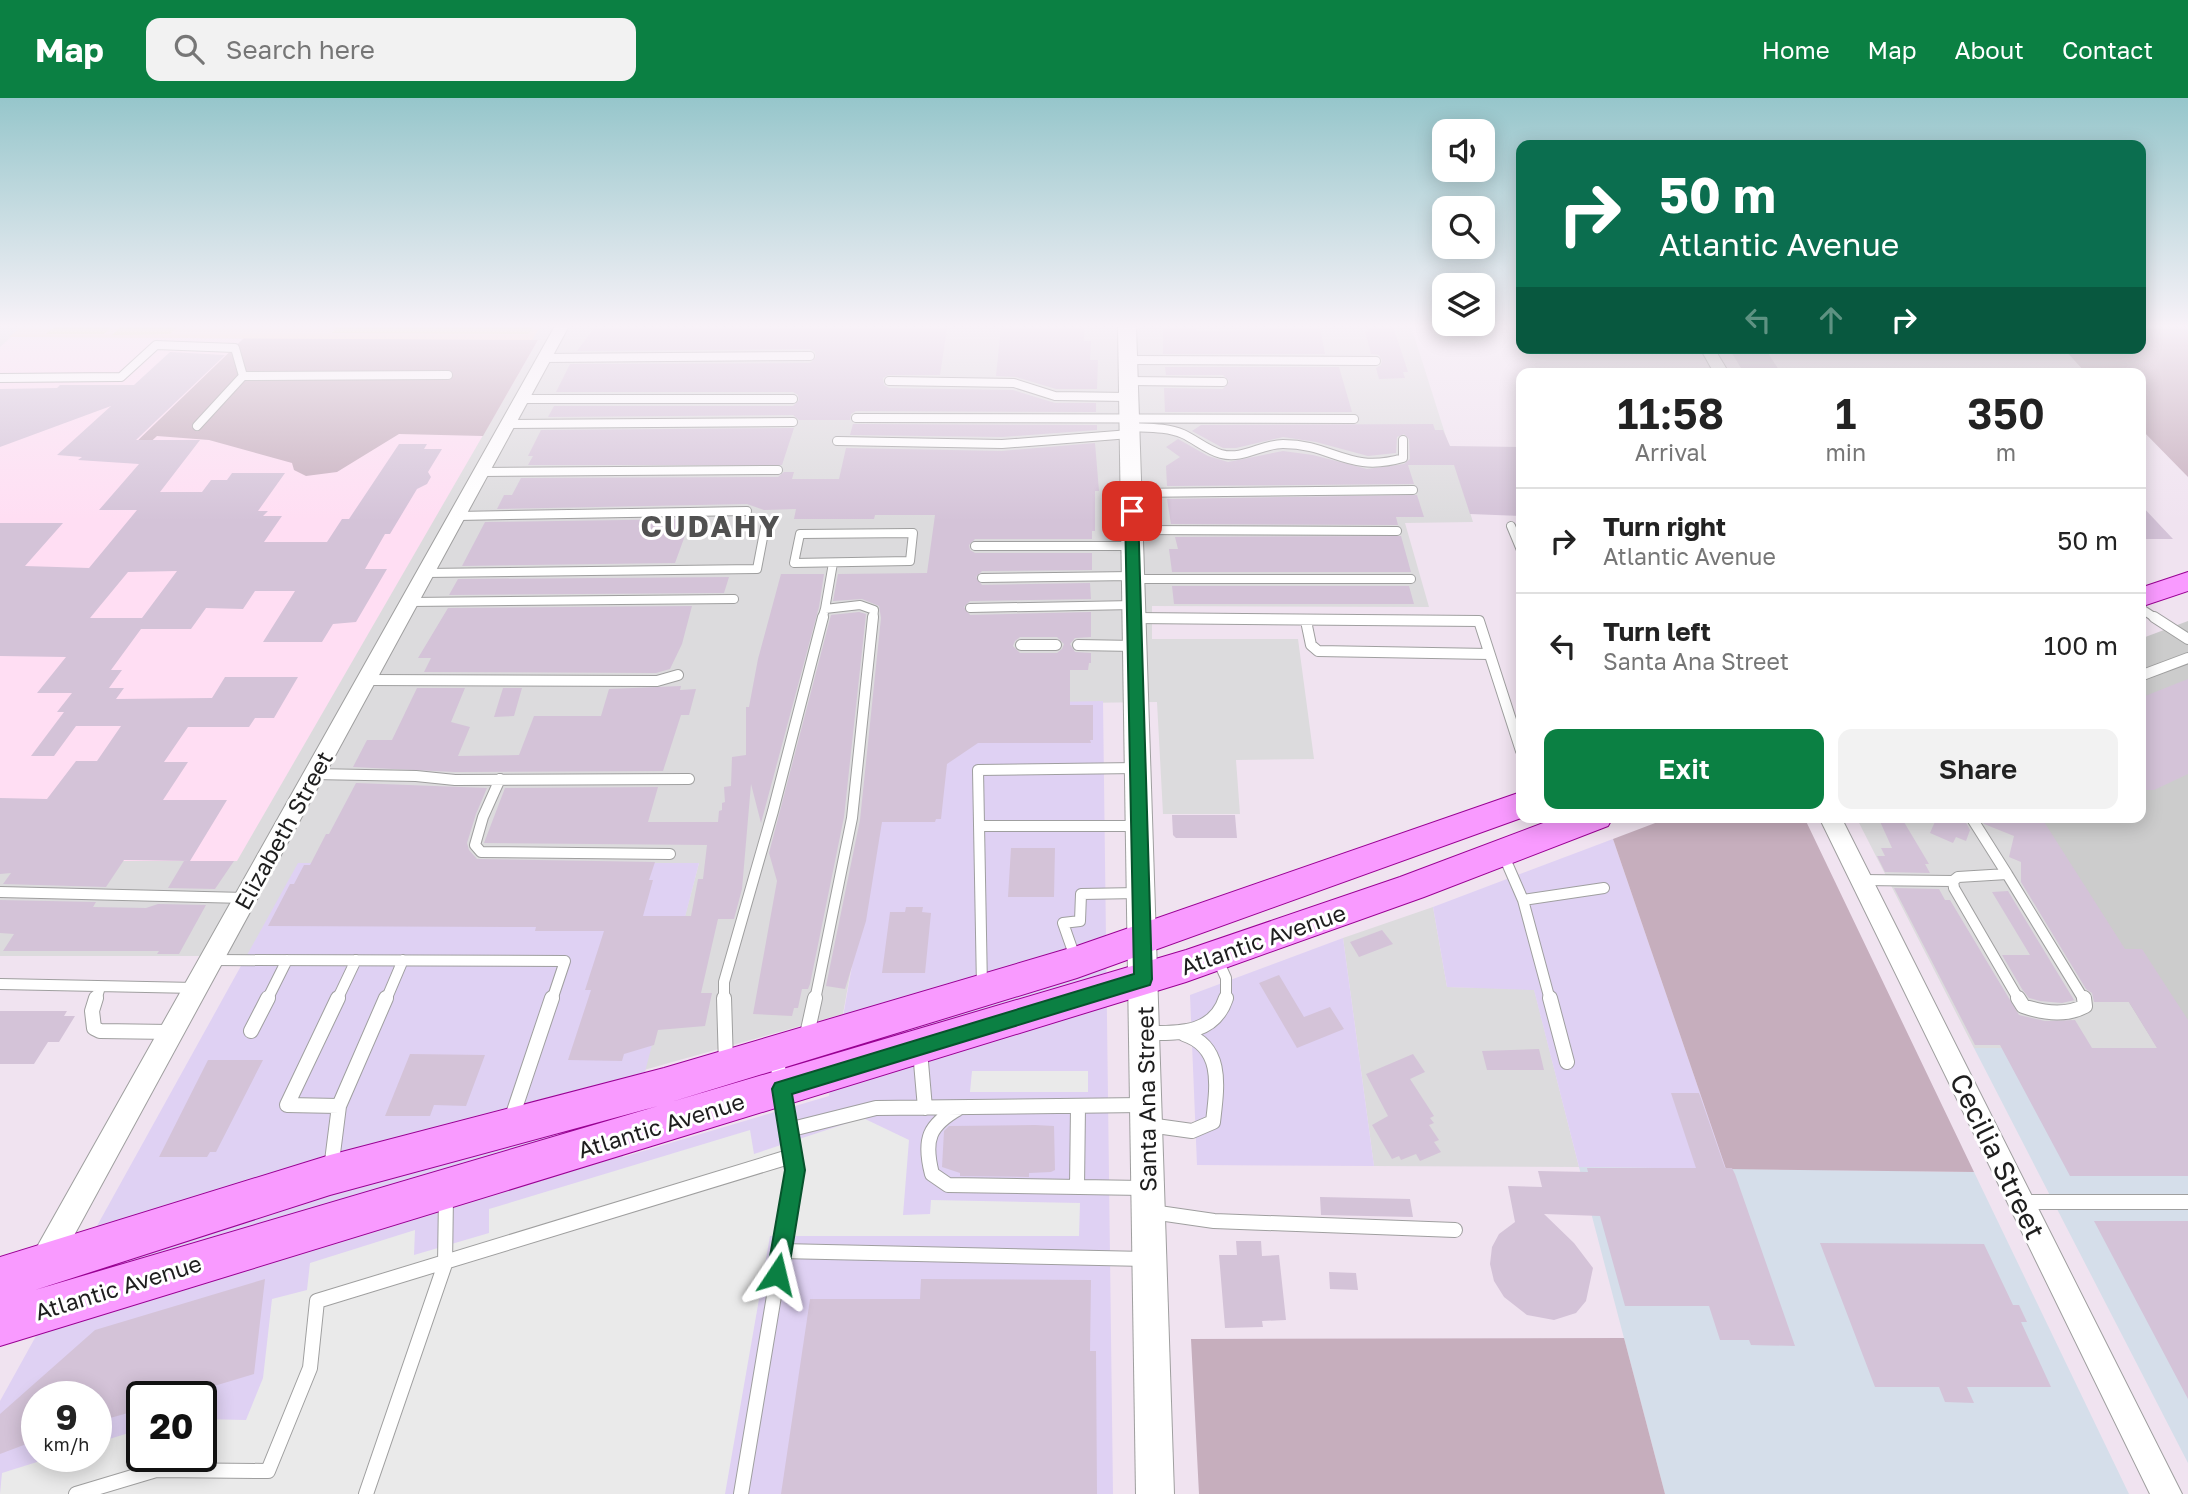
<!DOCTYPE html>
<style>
body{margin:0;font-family:"Golos Text",sans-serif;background:#f2f2f2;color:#222;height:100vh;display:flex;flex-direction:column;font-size:26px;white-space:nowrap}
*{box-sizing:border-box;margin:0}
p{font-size:23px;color:#767676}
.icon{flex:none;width:38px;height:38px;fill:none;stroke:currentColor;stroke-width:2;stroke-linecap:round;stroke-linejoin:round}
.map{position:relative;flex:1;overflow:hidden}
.drawer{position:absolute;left:1516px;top:270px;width:630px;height:455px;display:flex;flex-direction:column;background:#fff;border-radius:14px;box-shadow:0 4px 18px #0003}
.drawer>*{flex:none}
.guide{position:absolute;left:1516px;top:42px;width:630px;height:214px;border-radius:14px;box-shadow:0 4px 18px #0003;background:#0b6e4f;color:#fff;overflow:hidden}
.fabs{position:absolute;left:1432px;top:21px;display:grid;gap:14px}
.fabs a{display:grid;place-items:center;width:63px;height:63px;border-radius:14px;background:#fff;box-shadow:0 4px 18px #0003;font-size:35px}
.speed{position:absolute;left:21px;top:1283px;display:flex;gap:14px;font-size:35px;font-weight:700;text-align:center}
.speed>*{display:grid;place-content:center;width:91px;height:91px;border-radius:50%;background:#fff;box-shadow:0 4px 18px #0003;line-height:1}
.speed small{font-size:18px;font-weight:400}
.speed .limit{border:4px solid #111;border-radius:10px;background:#fff;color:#111}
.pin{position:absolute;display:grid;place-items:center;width:60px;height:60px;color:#fff;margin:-30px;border-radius:14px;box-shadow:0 4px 10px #0006}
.me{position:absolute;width:77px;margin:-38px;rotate:10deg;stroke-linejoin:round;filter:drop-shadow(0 0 5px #0008)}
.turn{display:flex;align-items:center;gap:24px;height:147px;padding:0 28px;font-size:32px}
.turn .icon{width:91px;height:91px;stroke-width:2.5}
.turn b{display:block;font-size:49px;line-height:60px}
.lanes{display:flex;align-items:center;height:66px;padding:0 28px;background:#0003;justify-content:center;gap:35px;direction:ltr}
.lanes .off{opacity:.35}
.eta{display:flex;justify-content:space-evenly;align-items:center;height:119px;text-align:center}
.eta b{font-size:42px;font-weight:600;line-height:49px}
.button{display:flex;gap:14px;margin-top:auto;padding:14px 28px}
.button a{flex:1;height:80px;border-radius:14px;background:#0b8043;color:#fff;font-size:28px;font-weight:600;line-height:80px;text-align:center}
.button a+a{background:#f2f2f2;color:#222}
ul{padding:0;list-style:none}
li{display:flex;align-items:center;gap:21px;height:105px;padding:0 28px;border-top:2px solid #e0e0e0}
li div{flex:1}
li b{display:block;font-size:26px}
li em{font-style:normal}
header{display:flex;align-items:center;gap:42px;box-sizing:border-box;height:98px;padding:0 35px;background:#0b8043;color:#fff}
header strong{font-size:33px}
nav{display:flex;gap:38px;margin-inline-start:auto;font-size:24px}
.search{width:490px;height:63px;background:#f2f2f2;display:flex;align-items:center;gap:18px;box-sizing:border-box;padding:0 24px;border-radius:14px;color:#767676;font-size:26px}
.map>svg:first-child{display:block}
.residential{fill:#dcdbdd}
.commercial{fill:#dfd1f3;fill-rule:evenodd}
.industrial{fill:#d5deea}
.education{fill:#ffdef3}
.religious{fill:#ccc}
.construction{fill:#c6aebd}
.park{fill:#fedabc}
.pitch{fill:#e7e57a}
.parking{fill:#eaeaea}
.building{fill:#d4c3d8;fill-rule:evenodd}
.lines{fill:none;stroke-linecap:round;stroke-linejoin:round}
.service-far2-casing{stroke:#9f9f9f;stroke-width:10}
.service-far1-casing{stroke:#9f9f9f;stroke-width:12}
.service-casing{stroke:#9f9f9f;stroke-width:16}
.minor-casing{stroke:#9f9f9f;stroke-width:2}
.tertiary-casing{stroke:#9f9f9f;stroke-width:2}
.primary-casing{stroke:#990093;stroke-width:2}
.service-far2{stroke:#fff;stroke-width:8}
.service-far1{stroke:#fff;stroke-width:10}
.service{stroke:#fff;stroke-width:14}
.minor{fill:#fff;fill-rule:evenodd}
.tertiary{fill:#fff;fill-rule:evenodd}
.primary{fill:#f99aff;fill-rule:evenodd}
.route{fill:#0b8043;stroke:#07532c;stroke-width:2}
.labels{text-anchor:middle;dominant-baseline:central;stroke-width:6;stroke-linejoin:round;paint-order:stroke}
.street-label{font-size:23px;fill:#1e1e1e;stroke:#fff}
.near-street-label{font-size:28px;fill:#1e1e1e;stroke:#fff}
.district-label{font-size:30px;font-weight:bold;letter-spacing:2px;fill:#515151;stroke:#fff}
</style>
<header>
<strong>Map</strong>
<div class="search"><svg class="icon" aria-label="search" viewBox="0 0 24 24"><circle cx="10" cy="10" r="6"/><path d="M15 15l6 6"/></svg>Search here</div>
<nav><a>Home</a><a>Map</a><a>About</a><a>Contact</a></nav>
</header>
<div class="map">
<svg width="2188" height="1396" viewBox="0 0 2188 1396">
<rect width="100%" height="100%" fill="#f0e3f0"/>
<path class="residential" d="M0 228H1411L1473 424 1405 425 1429 509 1152 508V541H1298L1314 661 1236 662 1240 716H1163L1157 604 898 607 843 916 644 972 699 765 246 858H0Z
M1856 719H2014L2157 950H1974Z
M1433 809 1447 889 1534 891 1579 1069 1374 1068 1343 840Z"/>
<path class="commercial" d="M1103 603 1113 1396H0V1303L298 765H699L623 1059 829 998 898 607ZM37 1298H96V1358H37ZM142 1298H201V1358H142Z
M1613 741 1726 1071 1579 1069 1534 892 1447 889 1433 809Z
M1343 840 1374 1068 1197 1067 1190 897Z"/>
<path class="industrial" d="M1974 950H2188V1365Z
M1579 1069 1974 1074 2129 1396H1665Z"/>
<path class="education" d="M11 239 538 242 237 763H0V249Z"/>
<path class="religious" d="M2188 523V950H2157L2014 719H2140V541Z"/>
<path class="construction" d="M2140 228H2188V379L2140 330V275H2086L2063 250H2140Z
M244 240 538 242 483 338 399 336 337 374 306 378 294 372 292 365 209 342 157 338 145 349H131Z
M1671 719H1804L1974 1074 1726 1071 1613 741Z
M1624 1240 1665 1396H1199L1191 1241Z"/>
<path class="park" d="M22 228H541L532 242 9 239Z"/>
<path class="pitch" d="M55 228H113L104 236H46Z
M121 228H178L170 236 112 237Z
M332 228H534L529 236 332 235 335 231Z"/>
<path class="parking" d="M972 973H1088V994H970Z
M863 1020 909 1042 903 1117 930 1116 931 1102 1080 1105 1079 1138H770L725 1396H0L2 1375 56 1358H96V1345L142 1331V1358H201V1321L246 1322 263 1280 272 1201 307 1192 310 1165 415 1132 414 1157 489 1135V1111L750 1032 754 1056Z"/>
<path class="building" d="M646 228 947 231 940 277H888L883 280 884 287 889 290 1013 292 1055 305H1096V314L856 313 851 316 850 322H799L793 317 548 319 554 308H793L799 302 798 297 793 294H556L570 266 810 265 816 259 815 254 810 251 577 253 594 230Z
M1026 228H1084V243H1091L1090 262H1098L1097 291H1056L1016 279 996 278 1001 229Z
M1163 228H1191L1197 233 1320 230 1325 256H1163Z
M1366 228H1393L1408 274H1403L1405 280 1379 281 1376 270 1381 267 1382 262 1379 257 1371 256 1365 233H1368Z
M1730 252H1766L1781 275H1744Z
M170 254 225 257 136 342H200L160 394H202L211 382H227L232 375H285L258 413H268L263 418H282L264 444H327L342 421H349L399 346H427L424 351H442L428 374 431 379 427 386 417 391 390 436H385L365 471H387L356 524 333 526 322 544H263L295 493H255L243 511 206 510 191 531H141L111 572H122L109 590H124L116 601 212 600 225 579H298L274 620H255L249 629H188L164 664H188L163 702H227L190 763 124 762 106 789 3 786 11 775 0 776V700L47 701 76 663H97L121 628H76L54 658H31L64 614H57L72 595H37L66 559 0 558V425H63L25 468 89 470 137 412H99L139 366 78 362 82 359 57 357 111 308 0 349V291L57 290 60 287H134ZM177 473 142 520H90L128 474Z
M1165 269H1339L1352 314H1165L1164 290 1223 291 1229 283 1223 277H1166Z
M853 326 1097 327V332L1002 339 850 337Z
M1433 326 1435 332H1443L1450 348 1521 349V418L1470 416 1454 367H1408L1414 386 1167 388 1166 368 1180 359 1166 349 1178 341 1208 358 1228 364 1283 353 1313 357 1367 371 1404 366 1410 361 1409 341 1404 336 1397 339 1396 355 1368 358 1316 344 1283 339 1236 350H1223L1192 333 1201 327Z
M794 330 782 367H528L533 358H528L541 332Z
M1095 345 1099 393H1095V433H1092V441H975L969 447 970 452 975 455H1092V472L982 473 976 479 982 487 1090 485 1091 501 970 503 964 509 970 517 1091 514V539L1075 540 1070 546 1075 554 1091 555V565H1089L1088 572H1070V607H1093V642H1090L1091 645H978L947 666 941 721H936L935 724H882L866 823 845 891 826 888 860 722 881 520 879 508 862 501 833 503 838 476 927 475 935 417H875L874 421H794L796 411 764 412 747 406 497 411 504 397H512L521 380 778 379 784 374H794L792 381H839L846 350 1002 353ZM1057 539 1064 546 1062 551 1057 555H1020L1013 548 1015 543 1020 539Z
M1417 397 1424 419H1396L1398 427 1171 426 1167 401Z
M2140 406 2173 441H2140Z
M691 421 675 465 462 468 485 424Z
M1401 438 1411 474H1172L1169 451H1178L1175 439Z
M781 476H824L819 509 761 725 751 686 742 791 734 821H718L701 895H712L705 928 658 932 654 947 624 956 622 963 568 962 591 892H585L604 833H535L536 829 268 828 290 786H294L304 767H310L326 736H329L356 685 487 690 476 716 467 745 469 752 477 761 655 764 649 782H653L643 818H691L698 781H703L707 747 484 745 505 690 658 689 648 724H718L719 713 722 712V705L725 704 724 689 731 688 732 659 746 657V609H749L758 561Z
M729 479 724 495 449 497 458 481Z
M1172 488H1409L1414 506H1174Z
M692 508 682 546 670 571 656 575 424 574 431 560H418L448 510Z
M859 514 866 516 844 719 810 886 808 891H802L798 910H794L792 918 753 916 777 783 769 755 831 517Z
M2188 581V676L2154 692H2140V600Z
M681 588 680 592 696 591 689 617H681L663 673 455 674 353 669 367 642H392L417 590H465L451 624 470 629 458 658 519 657 534 618H601L609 591Z
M503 590H522L514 618 494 619Z
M1172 717H1235L1237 740H1176L1173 737Z
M1878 719H1901L1929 766H1925L1930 775 1885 774 1877 758H1885L1881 750H1892Z
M1937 719H1963L1970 732 1966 743 1956 739 1953 745 1930 735Z
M1980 719H2041L2125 851H2142L2188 922V1078H2070L2000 947H1975L1894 790 1939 791 1945 802H1950L2019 917 2045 923 2075 922 2092 950H2157L2129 904H2094L2092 895 2086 891 2021 784V764L2009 759 2014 738 1984 726Z
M1011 750H1055L1054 799H1008Z
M184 763H234L215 791 168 790Z
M2008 793 2074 902H2075L2062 905 2040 903 2029 900 2022 891 2002 857H2030L1992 794Z
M0 802 96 804 93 809 146 810 158 806 206 807 179 856H157L159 853H3L14 836 0 835Z
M906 809H923L922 814 931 815 925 875H882L890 814H905Z
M1382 832 1393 846 1359 859 1350 844Z
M1279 877 1304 919 1330 909 1344 931 1297 950 1259 885Z
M0 913H67L64 918H75L59 944H48L34 966H0Z
M1539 951 1544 972H1487L1482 953Z
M410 956 485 957 466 1008 434 1007 430 1018H385Z
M1413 956 1425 974 1410 981 1434 1018 1430 1020 1434 1025 1429 1027 1439 1042 1434 1044 1441 1054 1420 1063 1416 1056 1401 1062 1399 1058 1392 1061 1372 1027 1388 1018 1366 976Z
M208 962H263L216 1054H210L207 1059H159Z
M1671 995H1699L1725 1070H1732L1735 1076 1795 1248 1751 1247 1749 1242H1720L1709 1208H1625L1600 1118 1544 1116 1574 1145 1593 1170 1586 1203 1576 1215 1554 1222 1527 1217 1504 1199 1494 1183 1490 1166 1492 1149 1499 1136 1515 1124 1508 1088 1542 1089 1538 1073 1588 1074 1587 1070H1696Z
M1035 1027 1054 1028 1055 1072 1051 1074 1029 1075V1079L960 1078V1075L942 1069 944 1033 949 1028Z
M1320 1099 1410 1101 1413 1119 1321 1117Z
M2094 1123H2188V1301Z
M1236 1143H1261L1262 1158 1279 1157 1286 1222 1262 1223 1263 1229 1225 1230 1219 1157H1237Z
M1820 1145 1984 1146 2013 1207H2019L2027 1224H2021L2051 1289H1967L1974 1305 1945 1304 1939 1289H1875Z
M1329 1174 1356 1175 1358 1192 1330 1191Z
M265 1181 254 1276 181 1298H142V1311L96 1324V1298H37V1342L0 1356V1316L95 1232Z
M921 1181 1091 1182 1090 1253H1096L1097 1396H781L810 1201H920Z"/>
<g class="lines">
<g class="service-far2-casing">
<path id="service-far2" d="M544 260 810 258
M1128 262 1376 263
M0 280 121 279 156 247 235 250 243 278 448 277
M889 283 1014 285 1055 298 1129 299
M1128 283 1223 284
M522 301H793
M856 320 1354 321
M508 326 793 324
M197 328 243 278
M1130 329C1147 330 1167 329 1183 336 1196 342 1207 352 1221 356 1243 362 1261 346 1283 346 1333 346 1348 376 1403 360V342
M837 343 1002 346 1130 336
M481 374 778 372
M1131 395 1413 392
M457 418 747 413
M1511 428 1521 452
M1132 432 1397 433
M913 435 910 463 794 465 800 436Z
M975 448H1132
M425 475 757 471 766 424
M982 480 1133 478
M1133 481H1411
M409 504 734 501
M970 510 1134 507
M2140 510 2157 521
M825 511 833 465
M1134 520 1246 521
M822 521 825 511 860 507 874 512 873 521"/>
</g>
<g class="service-far1-casing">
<path id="service-far1" d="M2154 519 2188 541
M1134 520 1479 523 1521 653
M1306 523 1311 547 1318 553 1489 556
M1021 547H1056
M1078 547 1135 548
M2140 578 2188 560
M366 582 657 583 678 577
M314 676 416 678 455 682 689 681
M500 681 483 719 475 747 481 754 670 756
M1971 719 2007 776
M979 728H1137
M1503 756 1523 802 1550 902
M2007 776 2084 902
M2007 776 1958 779 1953 783 1954 790 2019 902
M1861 782 1953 783
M0 794 245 800
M1523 802 1604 790
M1217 860 1226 880V902
M211 862 565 863 552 902
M1076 862 1063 825 1080 823 1081 796 1138 795
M0 886 195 890
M982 890 978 672 1138 670
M96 902 100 889
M267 902 287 862
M337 902 356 862
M386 902 403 862
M724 902V884L773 713 823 519
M815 902 852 720 873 519"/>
</g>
<g class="service-casing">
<path id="service" d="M96 900 92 913 94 930 100 933 170 934
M724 900 726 966
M1550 900 1567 964
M2018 900 2023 908C2043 915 2066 918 2085 908L2084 900
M251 933 268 900
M1146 935C1179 935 1214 937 1226 900
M806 941 815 900
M920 953 925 1010
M339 1008 386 900
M959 1010C929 1027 923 1041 932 1076L948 1087 1143 1090
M511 1022 552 900
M1149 1027 1192 1033 1213 1024C1217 989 1224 949 1184 936
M788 1032 876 1010 1143 1007
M331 1071 339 1008 287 1007 338 900
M1077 1089 1078 1008
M2021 1104H2188
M1152 1114 1214 1123 1455 1132
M781 1153 1146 1161
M76 1396 156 1372 268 1373 310 1270 317 1203 792 1058
M366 1396 445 1166 446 1098
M741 1396 795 1072 776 957"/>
</g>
<g class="minor-casing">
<path id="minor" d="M555 228H569L53 1176 43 1180 33 1176 29 1166 33 1156Z
M1700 250H1714L1729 275H1714Z
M1819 719H1841L2182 1396H2150Z"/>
</g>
<g class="tertiary-casing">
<path id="tertiary" d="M1118 228H1136L1174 1396H1136Z"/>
</g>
<g class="primary-casing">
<path id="primary" d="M2188 474V493L2140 509V490Z
M1521 694V719H1524L1077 880 671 1004 1186 852 1400 779 1559 719H1613L1608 728 1424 799 1186 884 0 1248V1159L330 1057 664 970 1077 848ZM658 1008 35 1192 330 1097Z"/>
</g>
<use href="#service-far2" class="service-far2"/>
<use href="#service-far1" class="service-far1"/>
<use href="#service" class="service"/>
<use href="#minor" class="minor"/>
<use href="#tertiary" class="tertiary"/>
<use href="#primary" class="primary"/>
</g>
<linearGradient id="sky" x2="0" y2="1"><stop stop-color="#96c6cb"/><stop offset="0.54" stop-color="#f8f2f8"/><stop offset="1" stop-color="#f8f2f8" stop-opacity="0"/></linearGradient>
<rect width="2188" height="423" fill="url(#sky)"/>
<path class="route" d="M1132 409 1138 413 1152 881 1150 887 1143 889 792 996 805 1072 788 1176 785 1183 777 1187 770 1183 767 1176 785 1072 772 991 775 985 1134 876 1125 413Z"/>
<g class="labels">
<g class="street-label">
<text transform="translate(283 732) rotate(-61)">Elizabeth Street</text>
<text transform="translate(1263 841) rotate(-19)">Atlantic Avenue</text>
<text transform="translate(1146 1001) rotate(-91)">Santa Ana Street</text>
<text transform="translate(661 1027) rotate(-17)">Atlantic Avenue</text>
<text transform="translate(118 1189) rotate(-17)">Atlantic Avenue</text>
</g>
<g class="near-street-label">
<text transform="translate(1998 1058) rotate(64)">Cecilia Street</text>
</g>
<g class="district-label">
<text x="711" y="428">CUDAHY</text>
</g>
</g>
</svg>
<div class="fabs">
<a><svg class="icon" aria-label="sound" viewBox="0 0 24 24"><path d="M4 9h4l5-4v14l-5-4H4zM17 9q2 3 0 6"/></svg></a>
<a><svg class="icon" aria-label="search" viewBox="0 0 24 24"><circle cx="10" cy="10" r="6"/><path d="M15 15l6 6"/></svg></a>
<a><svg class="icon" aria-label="layers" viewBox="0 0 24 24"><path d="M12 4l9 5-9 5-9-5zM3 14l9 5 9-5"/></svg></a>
</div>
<div class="speed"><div>9<small>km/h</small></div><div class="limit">20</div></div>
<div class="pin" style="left:1132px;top:413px;background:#d93025"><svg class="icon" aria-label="arrive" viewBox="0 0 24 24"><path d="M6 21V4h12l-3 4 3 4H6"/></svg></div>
<svg class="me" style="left:777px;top:1176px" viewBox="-20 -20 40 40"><path d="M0-17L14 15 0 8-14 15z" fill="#0b8043" stroke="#fff" stroke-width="4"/></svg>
<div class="guide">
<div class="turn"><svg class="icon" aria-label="right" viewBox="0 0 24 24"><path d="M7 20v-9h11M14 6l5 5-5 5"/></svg><div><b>50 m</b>Atlantic Avenue</div></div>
<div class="lanes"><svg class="icon off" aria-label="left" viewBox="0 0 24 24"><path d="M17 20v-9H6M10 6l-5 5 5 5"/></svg><svg class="icon off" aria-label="ahead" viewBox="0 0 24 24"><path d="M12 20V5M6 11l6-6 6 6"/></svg><svg class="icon" aria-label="right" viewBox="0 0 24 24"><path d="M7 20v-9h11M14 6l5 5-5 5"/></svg></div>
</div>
<section class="drawer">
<div class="eta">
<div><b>11:58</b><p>Arrival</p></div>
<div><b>1</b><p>min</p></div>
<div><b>350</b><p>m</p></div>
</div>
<ul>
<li><svg class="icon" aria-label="right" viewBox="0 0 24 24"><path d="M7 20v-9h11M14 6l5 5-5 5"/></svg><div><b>Turn right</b><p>Atlantic Avenue</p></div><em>50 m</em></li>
<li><svg class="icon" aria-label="left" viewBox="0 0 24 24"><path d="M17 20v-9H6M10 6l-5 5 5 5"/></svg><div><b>Turn left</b><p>Santa Ana Street</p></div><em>100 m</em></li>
</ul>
<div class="button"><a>Exit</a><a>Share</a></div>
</section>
</div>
